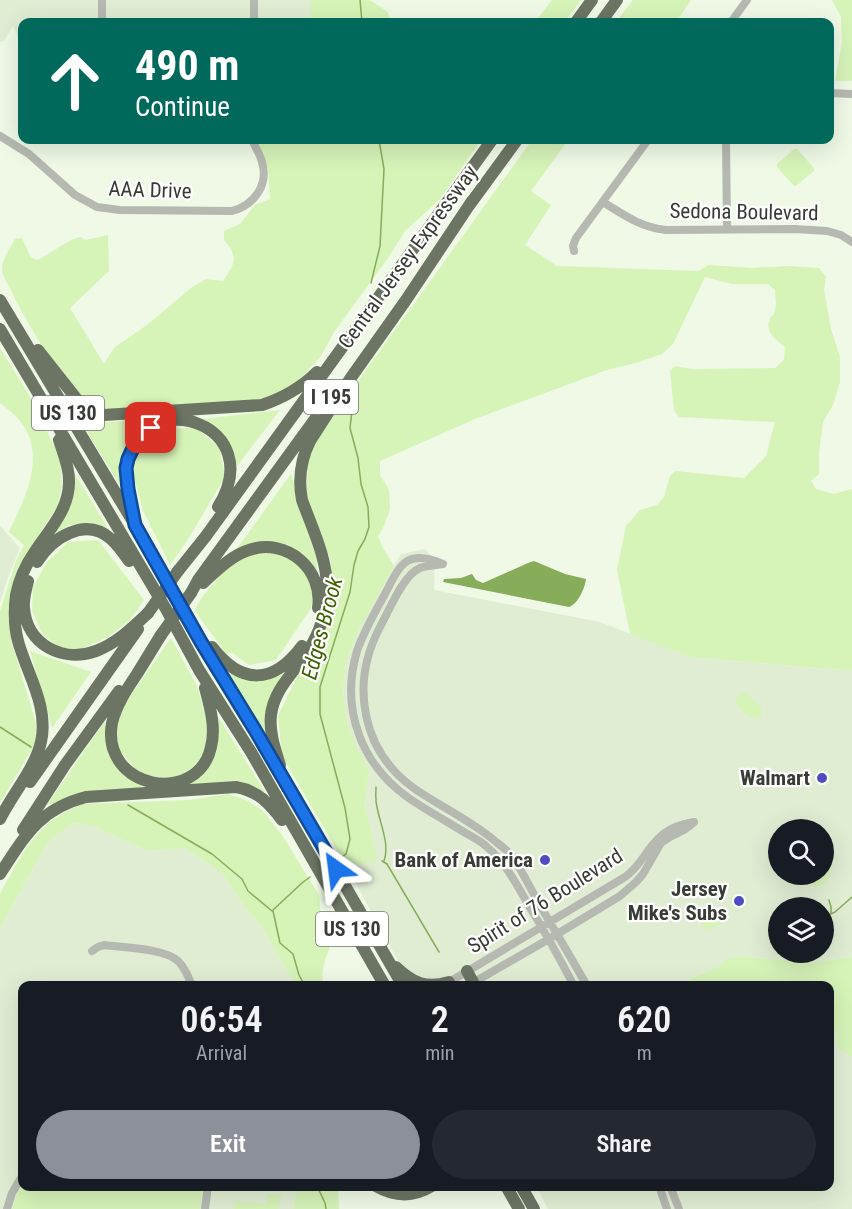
<!DOCTYPE html>
<style>
body{margin:0;font-family:"Roboto Condensed",sans-serif;background:#242831;color:#f1f3f6;height:100vh;display:flex;flex-direction:column;font-size:22px;white-space:nowrap}
*{box-sizing:border-box;margin:0}
p{font-size:20px;color:#9ea1a6}
.icon{flex:none;width:33px;height:33px;fill:none;stroke:currentColor;stroke-width:2;stroke-linecap:round;stroke-linejoin:round}
.map{position:relative;flex:1;overflow:hidden}
.sheet{position:absolute;left:18px;top:981px;width:816px;height:210px;display:flex;flex-direction:column;background:#171b24;border-radius:12px;box-shadow:0 6px 24px #0002}
.sheet>*{flex:none}
.banner{position:absolute;left:18px;top:18px;width:816px;height:126px;border-radius:12px;box-shadow:0 6px 24px #0002;background:#00695c;color:#fff;overflow:hidden}
.tools{position:absolute;left:768px;top:819px;display:grid;gap:12px}
.tools a{display:grid;place-items:center;width:66px;height:66px;border-radius:50%;background:#171b24;box-shadow:0 6px 24px #0002;font-size:30px}
.pin{position:absolute;display:grid;place-items:center;width:51px;height:51px;color:#fff;margin:-26px;border-radius:12px;box-shadow:0 3px 9px #0006}
.me{position:absolute;width:66px;margin:-33px;rotate:329deg;stroke-linejoin:round;filter:drop-shadow(0 0 4px #0008)}
.turn{display:flex;align-items:center;gap:21px;height:126px;padding:0 18px;font-size:27px}
.turn .icon{width:78px;height:78px;stroke-width:2.5}
.turn b{display:block;font-size:42px;line-height:51px}
.eta{display:flex;justify-content:space-evenly;align-items:center;height:102px;text-align:center}
.eta b{font-size:36px;font-weight:600;line-height:42px}
.button{display:flex;gap:12px;margin-top:auto;padding:12px 18px}
.button a{flex:1;height:69px;border-radius:36px;background:#8c9099;color:#fff;font-size:24px;font-weight:600;line-height:69px;text-align:center}
.button a+a{background:#242831;color:#f1f3f6}
.map>svg:first-child{display:block}
.built{fill:#e0edd3;fill-rule:evenodd}
.green{fill:#d6f3b8}
.water{fill:#87ac5a}
.lines{fill:none;stroke-linecap:round;stroke-linejoin:round}
.stream{stroke:#87ac5a;stroke-width:1.5}
.minor{stroke:#b5b9b1;stroke-width:8}
.highway{stroke:#6c7464;stroke-width:12}
.highway-bridge{stroke:#6c7464;stroke-width:12}
.route-casing{stroke:#114b97;stroke-width:15}
.route{stroke:#1a73e8;stroke-width:10}
.poi-dot{fill:#504bc1;stroke:#fff;stroke-width:2}
.labels{text-anchor:middle;dominant-baseline:central;stroke-width:4.5;stroke-linejoin:round;paint-order:stroke}
.shield{fill:#fff;stroke:#747672;stroke-width:1.5}
.shield-label{font-size:20px;font-weight:bold;fill:#393c35}
.street-label{font-size:21px;fill:#393c35;stroke:#fff}
.poi-label{font-size:21px;font-weight:bold;fill:#393c35;stroke:#fff;text-anchor:end}
.water-label{font-size:22px;font-style:italic;fill:#3f6101;stroke:#fff}
</style>
<div class="map">
<svg width="852" height="1209" viewBox="0 0 852 1209">
<rect width="100%" height="100%" fill="#eff9e6"/>
<path class="built" d="M0 0H311V22H22V48L13 26 4 41 0 42Z
M0 526 20 548 7 580 0 603Z
M425 549 435 560 434 590 600 622 690 657 852 671V957L816 962 769 959 737 956 726 960 717 967 694 977 679 985H411L344 862 360 864 376 861 365 804 369 771 356 746 347 722 343 693 346 662 359 629 388 575 401 554ZM778 830H824V874H778ZM778 908H824V952H778Z
M74 823 90 825 148 851 184 848 222 873 238 898 264 930 292 980 294 985 22 986V1186L297 1187 294 1209H0V928L48 842Z
M830 1029 838 1034 837 1047 852 1057V1209H548L538 1190 545 1186H830Z"/>
<path class="green" d="M311 0H370L388 12 391 22H311Z
M552 0H581L565 22H535Z
M633 0H691L676 22H616Z
M832 0H852V81H835L842 42 841 17Z
M255 140H481L440 199 405 231 388 258 334 332 321 356 297 382 268 399 103 411C91 406 82 399 74 389 48 359 26 322 9 286 6 282 2 274 2 269 2 259 11 247 15 239L22 238 31 258 38 260 71 240 80 237 86 240 108 235 109 271 70 308 104 364 114 348 147 325 191 288 206 279 223 281C235 264 239 257 224 240V231L240 224 255 205 270 199 268 169Z
M532 140H568L531 191 551 205 525 245 557 266 698 271 709 265 752 268 789 266 819 268 826 277 824 290 831 329 840 357V382L833 405 823 422 819 453V474L811 481 816 489 834 494 852 489V671L690 657 630 634 617 570 626 526 640 510 657 505 664 497 670 476 676 471 744 478 766 456 775 422 679 417 674 410 670 371 675 366 691 369 775 368 784 360 785 347C776 340 764 331 770 319 774 311 773 319 775 310 777 303 775 297 775 290L768 284H732L705 277 673 344 662 354 639 362 607 370 475 419 380 461V475L389 490 390 509 384 526 378 536 383 548 394 566 359 629 346 662 343 693 347 722 356 746 369 771 365 804 377 861 360 864 344 862 282 756 278 716 333 603 331 562 307 496 308 453 353 388Z
M794 149H797L814 168V171L796 186H794L777 167V164Z
M0 348 29 395 60 458 62 487 58 505 17 570 10 595 8 619 12 644 36 723 35 744 0 803V611L16 561 24 545 9 532C23 501 44 463 26 430 21 419 9 410 0 403Z
M69 403 85 414 107 422 152 420 141 428 123 459V490Z
M280 410 234 470 220 434 203 419Z
M196 428 219 447 225 477 187 541 170 565 143 511 133 474 138 448 160 429Z
M72 469 112 535 92 525H69L46 540Z
M291 474 316 555 317 568 311 608 276 660 249 665 231 652 227 655 195 611C200 594 219 582 222 569Z
M98 540 144 600 130 620 108 637 81 649 60 648 43 635 32 611 33 587 47 562 68 542Z
M171 638 197 686 206 719 207 746 195 766 172 780 139 773 120 751 115 734 122 708Z
M30 651 91 672 52 728Z
M285 670 280 679 267 741 226 671 241 678Z
M745 692 762 708 761 718C750 720 738 710 735 699Z
M215 712 265 792 237 780 184 787 204 769Z
M105 721 108 755 123 775 148 790 84 794 47 805Z
M228 794 246 800 262 810 282 835 319 895 322 926 330 948C324 960 321 973 323 985H294L292 980 264 930 238 898 222 873 184 848 148 851 90 825 74 823 48 842 0 928C0 918 0 903 0 895 2 888 8 880 11 874 30 839 45 818 83 804L190 800Z
M831 849C833 857 832 877 825 883 822 886 818 886 815 887L813 886 808 875 824 874V852Z
M715 906 723 923 704 931 697 913Z
M737 956 769 959 816 962 852 957V1057L837 1047V1034L830 1029V986L679 985 694 977 717 967 726 960Z
M22 1184V1186L203 1187 200 1209H12L18 1191Z
M297 1187H338L339 1209H294Z
M267 1194 281 1195 279 1209H234L235 1201 266 1204Z"/>
<path class="water" d="M534 561 565 574 586 579C585 588 578 604 569 607L443 582 444 579 461 578 472 574 476 580 483 583 528 563Z"/>
<g class="lines">
<path class="stream" d="M360 0 362 22
M371 283 380 246 384 169 379 140
M0 727 31 747
M376 787C376 794 375 800 377 807 380 824 390 844 384 861
M128 805 212 854 242 879 248 891 272 911
M339 859 346 854 350 839 345 808 320 714V687L350 592 354 565 358 551 365 539 369 527 368 507 361 484 358 458 350 428 353 402
M382 861 387 864 439 952
M829 900 831 907V913
M273 910 302 883 310 877
M273 911 280 943 293 954 299 975 305 986
M824 917 835 912 852 897
M773 938 778 931
M317 1186 325 1203 326 1209"/>
<path class="minor" d="M102 0V22
M254 0V22
M731 22 747 0
M830 93 852 94
M0 136 29 154 75 195 97 207 120 210 232 211C254 205 269 185 262 162 260 154 255 147 252 140
M726 140 727 229
M603 202C624 215 640 227 666 230L795 229 827 231 841 235 852 242
M574 251 573 246 576 238 648 140
M442 564C434 566 427 565 420 568 403 575 389 611 380 627 350 684 361 751 415 789 441 807 470 820 495 841 500 845 507 850 512 856 523 872 531 890 541 907 556 933 572 959 587 986
M443 564C406 548 400 565 385 594 375 612 364 631 357 651 340 709 361 765 410 799 428 811 446 821 464 832 472 837 481 841 487 847 506 863 517 885 529 906 545 932 560 959 574 986
M92 951 98 947 104 945C124 948 163 948 178 961 185 968 188 976 192 986
M446 984 625 877C643 864 645 850 660 837 669 828 682 824 694 822
M469 985 549 939 620 896 636 882 643 874 661 843 670 837 684 830 693 823
M659 1186 667 1209
M670 1186 679 1209
M7 1209 12 1193 22 1176
M205 1209 208 1186"/>
<path class="highway" d="M576 22 592 0
M601 22 617 0
M468 207 517 140
M0 300 135 525 201 642 255 730 403 986
M0 329 166 609 199 670 251 752 385 986
M38 350 79 402 91 411 104 415 262 405C283 398 301 388 317 372
M133 515C129 498 123 478 128 460 147 384 269 425 218 507
M37 562C52 538 85 516 111 539 118 545 124 554 129 561
M178 571 206 536 492 140
M28 581C26 590 23 599 24 608 27 645 63 663 96 651 117 643 132 628 148 613
M203 583C216 571 232 555 249 550 286 537 324 569 318 608
M191 593 198 580 315 419
M161 635C153 648 145 661 137 674 127 689 116 705 112 723 100 789 198 807 211 747 216 727 210 707 205 688
M212 647C241 685 273 685 302 646
M280 765C275 749 269 732 271 715 274 688 296 671 309 649 320 632 326 612 327 592 328 560 313 530 302 500 298 479 300 461 310 441L350 379 406 300 472 201
M30 782 138 629
M0 819C12 795 35 768 41 742 49 706 27 674 18 641 14 626 14 610 16 595 19 580 25 566 34 553 49 530 70 509 69 480 69 466 63 453 59 440
M23 830 65 765 119 691
M0 874C25 836 39 809 86 797L236 787C258 791 269 803 282 820
M396 967C413 983 426 989 449 982
M467 971 475 986
M376 1186C395 1197 414 1197 432 1186
M506 1186 519 1209
M521 1186 534 1209"/>
<path class="highway-bridge" d="M148 613 178 571
M161 635 191 593"/>
</g>
<g class="lines">
<g class="route-casing">
<path id="route" d="M151 428 144 434 134 446 128 459 126 468 128 489 135 525 201 642 255 730 336 869"/>
</g>
<use href="#route" class="route"/>
</g>
<g class="poi-dot">
<circle cx="822" cy="778" r="6"/>
<circle cx="545" cy="860" r="6"/>
<circle cx="739" cy="901" r="6"/>
</g>
<g class="labels">
<g class="shield">
<rect x="304" y="380" width="54" height="34" rx="4.5"/>
<rect x="32" y="396" width="72" height="34" rx="4.5"/>
<rect x="316" y="912" width="72" height="34" rx="4.5"/>
</g>
<g class="shield-label">
<text x="331" y="397">I 195</text>
<text x="68" y="413">US 130</text>
<text x="352" y="929">US 130</text>
</g>
<g class="street-label">
<text transform="translate(150 190) rotate(2)">AAA Drive</text>
<text transform="translate(744 212) rotate(1)">Sedona Boulevard</text>
<text transform="translate(408 257) rotate(-54)">Central Jersey Expressway</text>
<text transform="translate(545 901) rotate(-32)">Spirit of 76 Boulevard</text>
</g>
<g class="poi-label">
<text x="810" y="778">Walmart</text>
<text x="533" y="860">Bank of America</text>
<text x="727" y="889">Jersey<tspan x="727" dy="24">Mike's Subs</tspan></text>
</g>
<g class="water-label">
<text transform="translate(322 628) rotate(-75)">Edges Brook</text>
</g>
</g>
</svg>
<div class="tools">
<a><svg class="icon" aria-label="search" viewBox="0 0 24 24"><circle cx="10" cy="10" r="6"/><path d="M15 15l6 6"/></svg></a>
<a><svg class="icon" aria-label="layers" viewBox="0 0 24 24"><path d="M12 4l9 5-9 5-9-5zM3 14l9 5 9-5"/></svg></a>
</div>
<div class="pin" style="left:151px;top:428px;background:#d93025"><svg class="icon" aria-label="arrive" viewBox="0 0 24 24"><path d="M6 21V4h12l-3 4 3 4H6"/></svg></div>
<svg class="me" style="left:336px;top:869px" viewBox="-20 -20 40 40"><path d="M0-17L14 15 0 8-14 15z" fill="#1a73e8" stroke="#fff" stroke-width="4"/></svg>
<div class="banner">
<div class="turn"><svg class="icon" aria-label="ahead" viewBox="0 0 24 24"><path d="M12 20V5M6 11l6-6 6 6"/></svg><div><b>490 m</b>Continue</div></div>
</div>
<section class="sheet">
<div class="eta">
<div><b>06:54</b><p>Arrival</p></div>
<div><b>2</b><p>min</p></div>
<div><b>620</b><p>m</p></div>
</div>
<div class="button"><a>Exit</a><a>Share</a></div>
</section>
</div>
